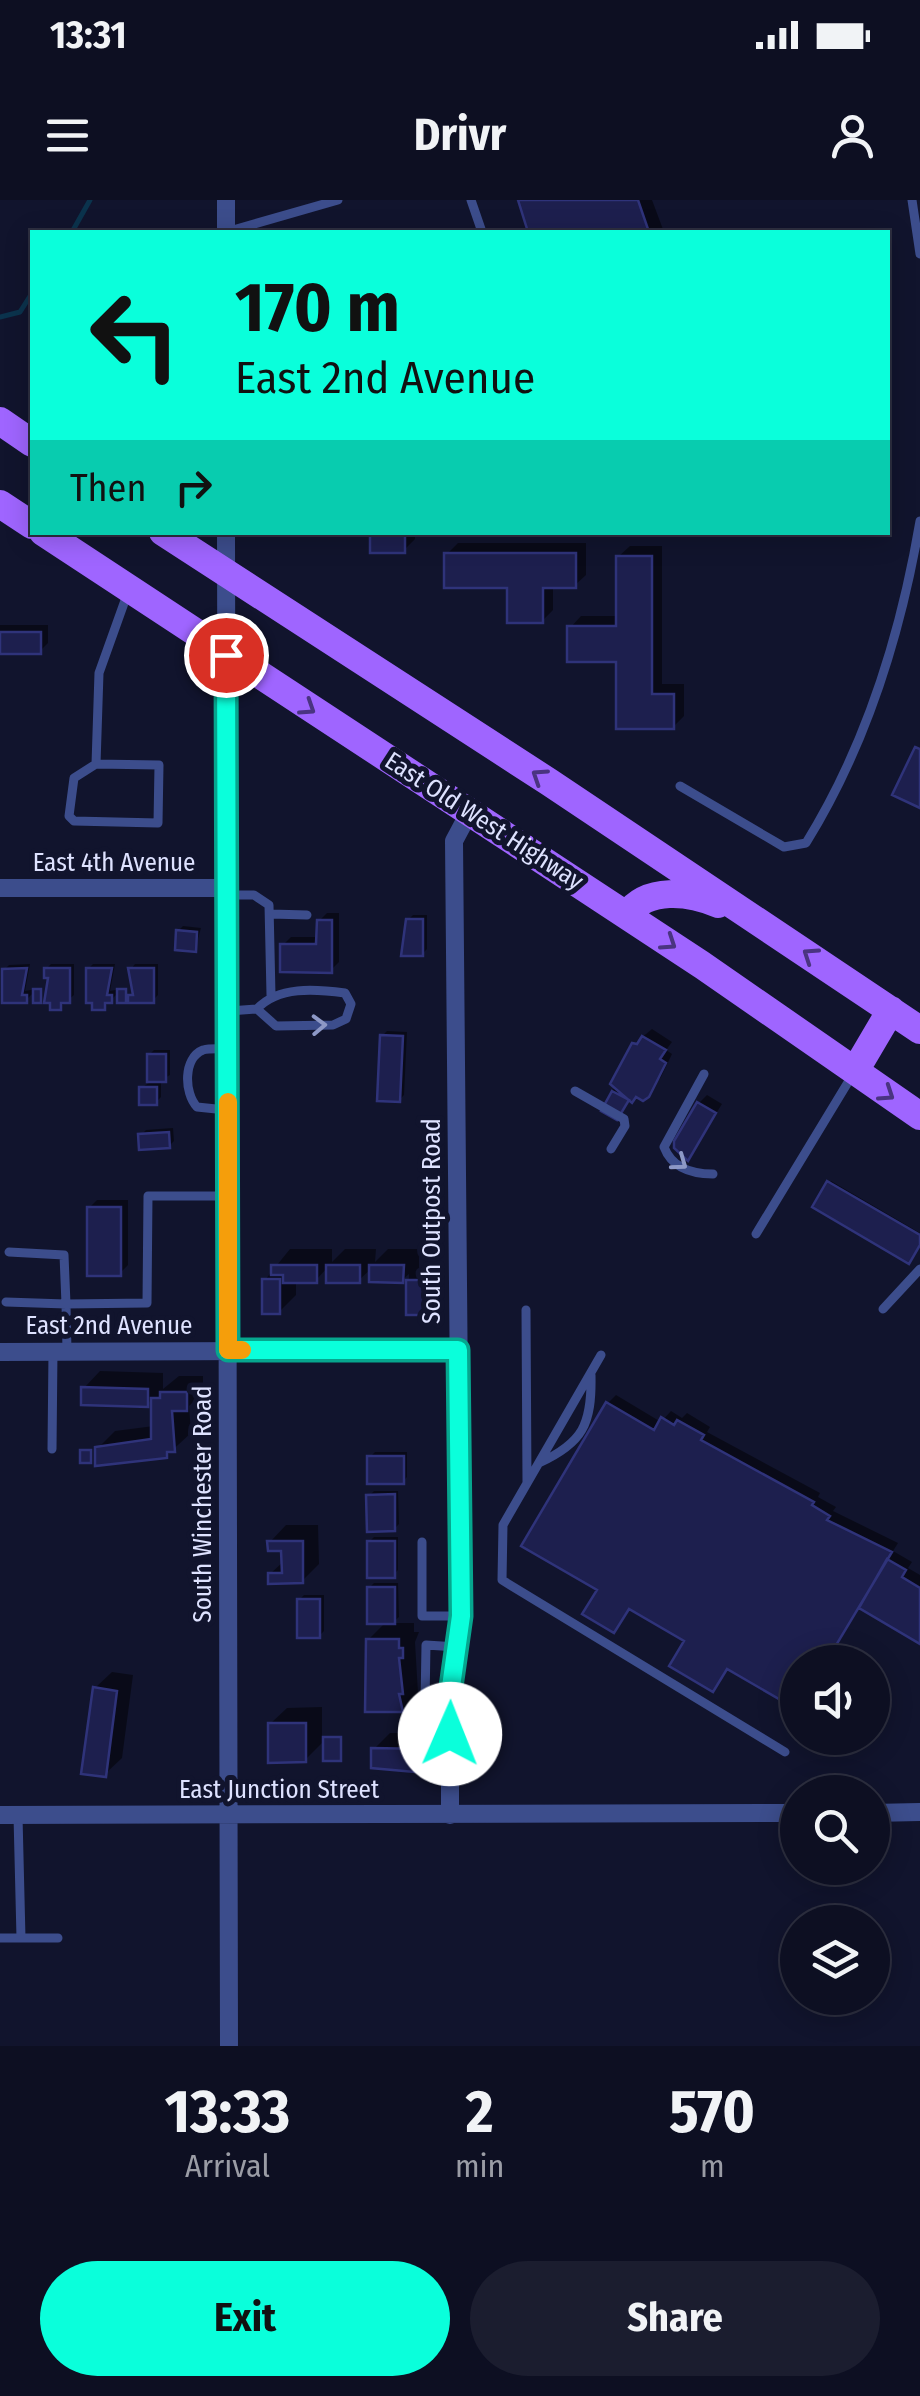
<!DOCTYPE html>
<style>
body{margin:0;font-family:"Fira Sans Condensed",sans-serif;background:#1b1d2f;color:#f1f3f6;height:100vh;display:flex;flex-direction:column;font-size:38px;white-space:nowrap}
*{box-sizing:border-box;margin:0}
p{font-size:32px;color:#9a9ca5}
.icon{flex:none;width:55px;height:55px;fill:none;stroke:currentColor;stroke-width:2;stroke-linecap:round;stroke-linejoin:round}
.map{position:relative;height:1846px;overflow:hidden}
.drawer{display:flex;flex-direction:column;background:#0d0f22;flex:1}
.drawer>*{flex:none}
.banner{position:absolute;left:30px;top:30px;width:860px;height:305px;border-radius:0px;box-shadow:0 5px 25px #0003,0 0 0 2px #2d2f40;background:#0affdb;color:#111;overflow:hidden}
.controls{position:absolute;left:780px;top:1445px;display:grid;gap:20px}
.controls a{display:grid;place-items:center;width:110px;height:110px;border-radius:50%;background:#0d0f22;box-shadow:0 5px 25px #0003,0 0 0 2px #2d2f40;font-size:50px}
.pin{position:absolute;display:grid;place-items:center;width:85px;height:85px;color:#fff;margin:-42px;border:5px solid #fff;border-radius:50%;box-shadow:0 2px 10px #0007}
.me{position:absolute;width:110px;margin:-55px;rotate:1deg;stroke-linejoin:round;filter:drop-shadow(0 0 8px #0008)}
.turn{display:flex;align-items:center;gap:35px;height:210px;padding:0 40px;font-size:45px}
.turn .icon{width:130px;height:130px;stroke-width:2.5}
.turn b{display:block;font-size:70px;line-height:85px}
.then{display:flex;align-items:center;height:95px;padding:0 40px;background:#0003;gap:20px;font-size:38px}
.eta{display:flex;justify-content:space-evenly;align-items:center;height:170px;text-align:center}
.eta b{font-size:60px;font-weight:700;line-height:70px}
.action{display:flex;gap:20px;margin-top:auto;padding:20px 40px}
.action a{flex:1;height:115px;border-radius:60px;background:#0affdb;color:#111;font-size:40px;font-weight:700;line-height:115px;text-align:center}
.action a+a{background:#1b1d2f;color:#f1f3f6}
.status{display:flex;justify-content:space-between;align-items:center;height:70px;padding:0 50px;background:#0d0f22;direction:ltr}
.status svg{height:28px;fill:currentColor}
header{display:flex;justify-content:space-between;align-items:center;height:130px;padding:0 40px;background:#0d0f22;font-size:45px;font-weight:700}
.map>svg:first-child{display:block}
.shadow{fill:#0007}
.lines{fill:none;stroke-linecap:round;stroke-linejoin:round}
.stream{stroke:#0b334d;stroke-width:5}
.building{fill:#1d1f4e;stroke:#2f337a;stroke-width:2.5}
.service{stroke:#3c4d8c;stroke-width:9}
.minor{stroke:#3c4d8c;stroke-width:18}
.primary{stroke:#9f65ff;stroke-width:28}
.oneway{stroke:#4a3481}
.oneway2{stroke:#8d98c6}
.route-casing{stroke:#06a68e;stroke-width:25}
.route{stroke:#0affdb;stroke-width:18}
.slow{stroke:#f59e0b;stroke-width:18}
.labels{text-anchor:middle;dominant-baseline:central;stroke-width:10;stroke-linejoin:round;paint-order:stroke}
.street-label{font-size:25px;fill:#dee2ff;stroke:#11142d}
</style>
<div class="status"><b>13:31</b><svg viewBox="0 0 49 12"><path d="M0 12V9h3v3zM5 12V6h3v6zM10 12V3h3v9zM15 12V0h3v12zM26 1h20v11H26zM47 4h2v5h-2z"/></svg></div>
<header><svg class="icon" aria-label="menu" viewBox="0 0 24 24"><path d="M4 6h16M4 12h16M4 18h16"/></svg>Drivr<svg class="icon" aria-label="person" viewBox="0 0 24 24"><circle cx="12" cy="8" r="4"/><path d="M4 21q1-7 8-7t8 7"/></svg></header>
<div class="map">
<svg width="920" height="1846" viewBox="0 0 920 1846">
<rect width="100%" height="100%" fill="#11142d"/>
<path class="shadow" d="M522 0H652L664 32H530Z
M372 332H415V339L404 350Z
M458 343H586V375L574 386H553V410L542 421 510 386 447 354Z
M630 346H662V484H684V516L673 527 619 459 570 428 581 416H618V357Z
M0 425H48V443L40 451H0Z
M327 713H339V762L331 770 283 745 291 737H319V721Z
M413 715H427V749L422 754 408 720Z
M183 726 201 728 195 749 178 731Z
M30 764 25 791 42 788V798L35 791 26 800H4V770L9 765Z
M51 764H74V795L60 807 46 769Z
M93 764H115L110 791 126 788 125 800 120 791 104 807 88 769Z
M135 764H158V795L153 800 131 796 135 792 131 769Z
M652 829 672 842 666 850 672 854 661 877 650 890 629 898 618 916 604 910 634 844Z
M387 831 407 832 404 895 399 900 382 836Z
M154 850H170V875L161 880V897L156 902 141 888 149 883V855Z
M707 895 722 904 688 958 699 903Z
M173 928 174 941 169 946 141 935 146 930Z
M831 981 920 1033V1042L829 983Z
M97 1000H128V1065L120 1073 89 1008Z
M290 1049H332V1062L345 1049H376L375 1062 388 1049H419V1070L425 1064H441L440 1095 424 1112H408L409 1074 402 1080 372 1068 359 1080 328 1067 316 1080H296V1095L279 1112 265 1080Z
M100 1171 163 1173V1189L179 1176H203V1192L189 1206 191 1233 166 1256 98 1248 115 1231 154 1226 153 1198 147 1204 84 1188Z
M616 1195 661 1222 671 1211 682 1218 687 1213 710 1227 707 1232 820 1293 818 1297 836 1307 833 1311 898 1343 893 1351 912 1362 908 1368 920 1375V1441L861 1406 827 1462 729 1467 713 1489 687 1440 631 1407 614 1430 600 1389 608 1203Z
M375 1252H407V1277L402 1282 370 1257Z
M374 1291H398L399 1324 394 1329 369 1296Z
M286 1325H318L319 1364 302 1381 270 1374 284 1361 283 1348 270 1342Z
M374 1337H398V1370L393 1375 369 1342Z
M374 1383H398L399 1417 392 1423H414V1432H419L415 1442 418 1493 402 1510 368 1440 386 1422 369 1388Z
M304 1395H324V1431L319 1436 299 1400Z
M112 1472 133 1475 122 1558 105 1574 95 1488Z
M322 1507V1542L328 1536H342V1556L326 1539 305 1560 270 1524 287 1508Z
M390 1533H445V1549L428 1566 374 1549Z"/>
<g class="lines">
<path class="stream" d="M72 32 90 0
M0 117 20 112 32 93"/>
</g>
<path class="building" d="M518 0H638L649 32H528Z
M370 332H405V353H370Z
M444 353H576V388H543V423H507V388H444Z
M616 356H652V494H674V529H616V462H567V426H616Z
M0 432H41V454H0Z
M915 547 920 549V608L892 595Z
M406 719H423V756H401Z
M317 720H332V773L280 772V744H316Z
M176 730 197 732 196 752 175 750Z
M27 768 22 795H27V803H2V769Z
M44 768H70V803H61V810H50V803H44L48 778H44Z
M86 768H112L107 795H112V803H105V810H92V803H86Z
M128 768H154V803H128V795H133Z
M33 789H41V803H33Z
M117 789H126V803H117Z
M380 835 403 836 400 902 377 901Z
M642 836 666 850 660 859 666 863 649 897 643 901 636 897 632 903 610 884 632 843 637 844Z
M147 854H166V882H147Z
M139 887H157V905H139Z
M612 891 629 900 617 920 601 911Z
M697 902 716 913 688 961 674 948V941Z
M169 932 170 948 139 950 138 934Z
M827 981 920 1035V1045L909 1064 812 1007Z
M87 1007H121V1076H87Z
M271 1065H317V1083H283V1075H271Z
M326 1065H360V1083H326Z
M369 1065H404L403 1083 369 1082Z
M262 1079H280V1114H262Z
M406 1080H425V1115H406Z
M81 1187 148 1189V1207L81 1205Z
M160 1192H187V1211H172L175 1252H167V1258L95 1266V1247L151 1239V1198H160Z
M606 1202 654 1230 661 1217 674 1225 677 1220 704 1235 701 1240 814 1302 812 1305 830 1316 827 1320 892 1352 826 1462H798V1510L727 1469 713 1492 669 1466 684 1441 629 1409 614 1433 582 1414 597 1390 521 1346Z
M80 1250H91V1263H80Z
M367 1256H404V1284H367Z
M395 1294V1331L367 1332 366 1295Z
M267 1341H303V1383L268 1384V1373H282L281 1351H268Z
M367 1341H395V1378H367Z
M887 1359 906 1370 902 1377 920 1388V1444L859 1408Z
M367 1387H395V1424H367Z
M297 1399H320V1438H297Z
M366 1439H399V1448H403V1458H399L403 1494H399L403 1512H365Z
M93 1487 117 1491 106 1577 81 1574Z
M268 1523H306V1562L268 1563Z
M323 1537H341V1561H323Z
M371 1548 429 1549V1568L415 1572 371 1568Z"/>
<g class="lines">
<path class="service" d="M471 0 482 32
M912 0 920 54
M226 32 338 0
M96 564 159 565 158 623 74 621 69 616 74 578 96 564 99 473 128 392
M680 586 784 647 806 643C866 546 901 433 920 321
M229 695H254L269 705 271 795
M271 714 307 715
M229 811 257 809 276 826 333 825 346 819 351 804 345 793C315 789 278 786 257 809
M704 874 664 947C672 968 692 974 713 974
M575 891 624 919 625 926 611 949
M226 910 197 907C184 893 183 858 203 850 211 848 220 849 228 849
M756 1034 853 874
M6 1102 66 1104 64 1055 9 1052
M883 1109 920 1069
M526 1110 527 1283
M67 1151 66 1104 147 1103 148 996H228
M601 1155 503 1325 502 1380 785 1552
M52 1249 53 1151
M539 1263C583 1243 592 1224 591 1175
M422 1342V1416H461
M449 1505 425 1503 426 1445 457 1447
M18 1616 21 1738
M0 1738H58"/>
<path class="minor" d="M226 32V0
M226 332 229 1846
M0 688H229
M0 1152 459 1150
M872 1613 920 1612
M0 1615 798 1613
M450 1615V1494L461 1416 454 641 470 611"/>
<path class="primary" d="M0 221 32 243
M0 304 32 325
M43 332 702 765 920 916
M163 332 549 582 920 830
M627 715C647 686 690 692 718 704
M855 871 891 810"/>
</g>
<defs><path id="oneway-chevron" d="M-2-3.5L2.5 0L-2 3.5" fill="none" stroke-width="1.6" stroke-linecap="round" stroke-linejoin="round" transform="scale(2.5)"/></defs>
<g class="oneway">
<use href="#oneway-chevron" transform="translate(308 508) rotate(33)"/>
<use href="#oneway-chevron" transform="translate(539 576) rotate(-147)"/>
<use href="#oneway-chevron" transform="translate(669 743) rotate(34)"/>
<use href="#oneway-chevron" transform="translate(810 755) rotate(-146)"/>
<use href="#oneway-chevron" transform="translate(887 894) rotate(34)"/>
</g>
<g class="oneway2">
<use href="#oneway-chevron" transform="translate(319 825) rotate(-2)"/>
<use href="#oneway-chevron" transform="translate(680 963) rotate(36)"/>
</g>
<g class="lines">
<g class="route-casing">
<path id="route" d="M226 455 228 1150H458L461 1416 450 1494V1534"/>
</g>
<use href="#route" class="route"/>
<path class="slow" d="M228 902V1150H242"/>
</g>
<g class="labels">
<g class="street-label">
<text transform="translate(484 621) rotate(33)">East Old West Highway</text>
<text x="114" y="663">East 4th Avenue</text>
<text transform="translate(432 1021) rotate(-90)">South Outpost Road</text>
<text x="109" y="1126">East 2nd Avenue</text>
<text transform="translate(203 1304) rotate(-90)">South Winchester Road</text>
<text x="279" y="1590">East Junction Street</text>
</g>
</g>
</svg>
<div class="controls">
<a><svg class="icon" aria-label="sound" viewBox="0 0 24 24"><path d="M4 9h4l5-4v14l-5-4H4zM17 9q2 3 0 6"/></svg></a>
<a><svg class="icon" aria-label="search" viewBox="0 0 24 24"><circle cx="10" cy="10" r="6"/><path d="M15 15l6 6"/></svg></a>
<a><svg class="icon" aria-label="layers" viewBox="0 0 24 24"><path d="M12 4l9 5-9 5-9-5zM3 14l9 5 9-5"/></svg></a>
</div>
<div class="pin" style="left:226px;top:455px;background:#d93025"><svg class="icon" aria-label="arrive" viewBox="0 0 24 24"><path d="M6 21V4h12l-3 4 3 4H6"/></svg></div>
<svg class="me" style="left:450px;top:1534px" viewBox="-20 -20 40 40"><circle r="19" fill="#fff"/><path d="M0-13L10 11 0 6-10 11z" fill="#0affdb"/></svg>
<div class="banner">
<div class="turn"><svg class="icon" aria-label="left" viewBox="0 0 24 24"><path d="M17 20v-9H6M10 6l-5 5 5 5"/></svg><div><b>170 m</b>East 2nd Avenue</div></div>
<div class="then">Then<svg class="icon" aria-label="right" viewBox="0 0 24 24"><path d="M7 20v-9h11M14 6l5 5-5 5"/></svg></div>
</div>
</div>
<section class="drawer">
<div class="eta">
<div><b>13:33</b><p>Arrival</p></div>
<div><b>2</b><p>min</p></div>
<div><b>570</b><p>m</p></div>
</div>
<div class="action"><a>Exit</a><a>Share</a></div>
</section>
